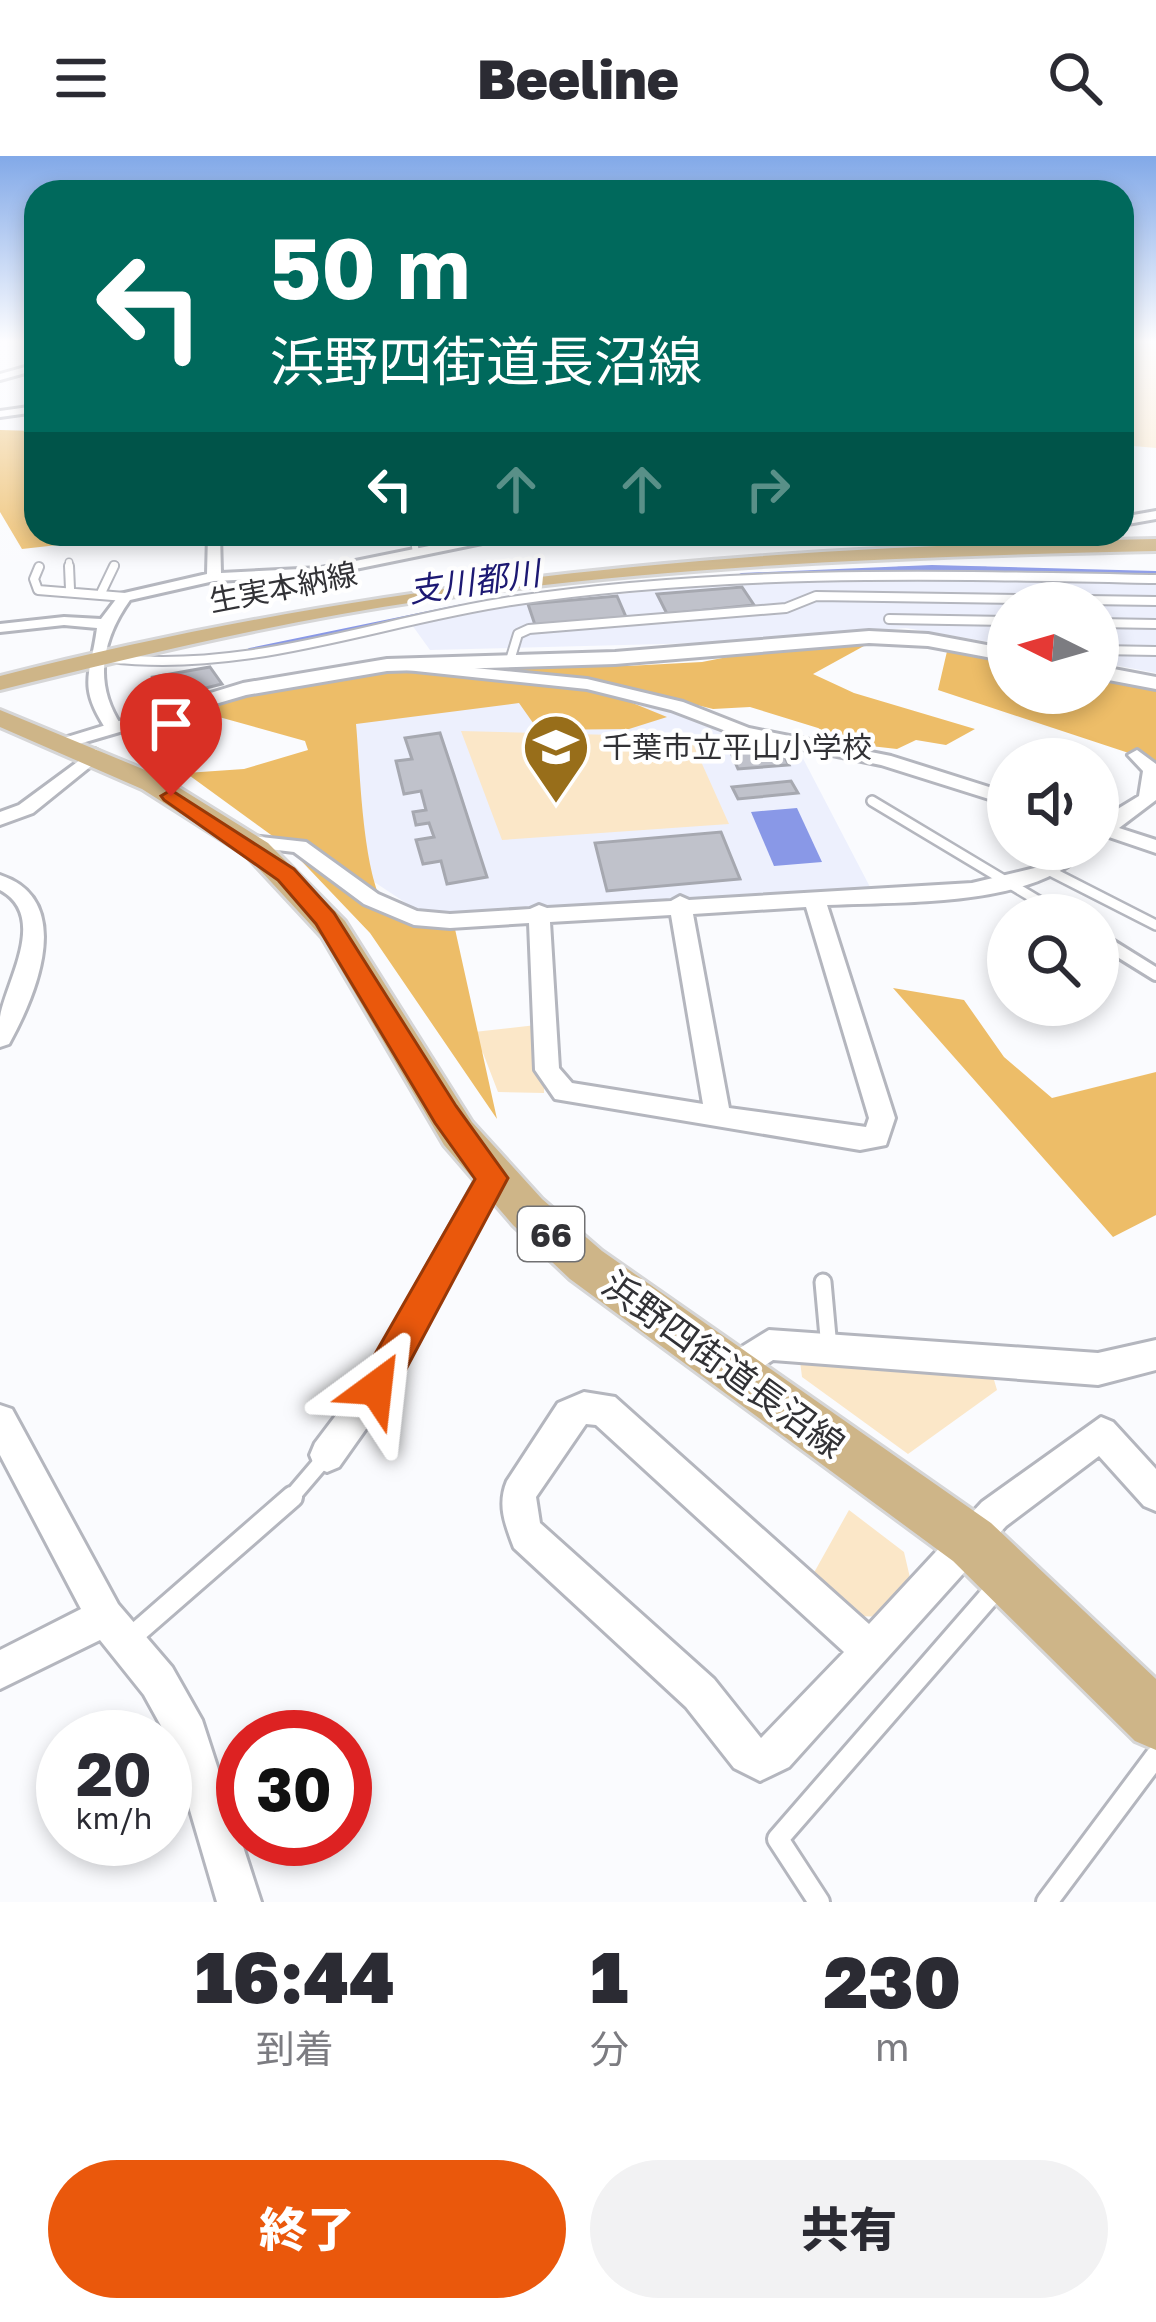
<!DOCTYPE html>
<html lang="ja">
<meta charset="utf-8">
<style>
body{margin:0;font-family:"Golos Text","Noto Sans JP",sans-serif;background:#f2f2f3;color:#2b2b33;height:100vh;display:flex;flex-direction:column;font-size:45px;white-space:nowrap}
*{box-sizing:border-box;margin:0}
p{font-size:39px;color:#7c7c81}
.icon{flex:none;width:66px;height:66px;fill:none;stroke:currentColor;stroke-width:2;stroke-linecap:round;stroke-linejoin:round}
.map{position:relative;height:1746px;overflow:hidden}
.side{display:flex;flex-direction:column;background:#fff;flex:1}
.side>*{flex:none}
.top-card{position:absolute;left:24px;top:24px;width:1110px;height:366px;border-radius:36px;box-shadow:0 6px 18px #0003;background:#00695c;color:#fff;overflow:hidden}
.needle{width:78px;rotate:275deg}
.buttons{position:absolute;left:987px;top:426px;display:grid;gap:24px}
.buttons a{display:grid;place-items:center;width:132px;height:132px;border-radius:50%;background:#fff;box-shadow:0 6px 18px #0003;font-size:60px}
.speed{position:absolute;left:36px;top:1554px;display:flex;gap:24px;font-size:60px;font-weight:700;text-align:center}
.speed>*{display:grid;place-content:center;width:156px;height:156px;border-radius:50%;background:#fff;box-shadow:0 6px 18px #0003;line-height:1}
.speed small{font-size:30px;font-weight:400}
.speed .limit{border:18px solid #d22;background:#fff;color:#111}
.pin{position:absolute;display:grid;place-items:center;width:102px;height:102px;color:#fff;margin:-123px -51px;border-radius:50% 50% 50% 0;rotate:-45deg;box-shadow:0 0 12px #0007}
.pin .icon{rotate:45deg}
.me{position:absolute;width:132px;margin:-66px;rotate:30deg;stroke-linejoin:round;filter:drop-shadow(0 0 9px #0008)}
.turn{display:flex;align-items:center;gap:42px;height:252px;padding:0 48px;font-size:54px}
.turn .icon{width:156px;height:156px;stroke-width:2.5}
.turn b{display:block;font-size:84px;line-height:102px}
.lanes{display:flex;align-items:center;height:114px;padding:0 48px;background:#0003;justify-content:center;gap:60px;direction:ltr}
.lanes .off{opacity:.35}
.eta{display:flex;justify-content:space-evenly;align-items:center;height:204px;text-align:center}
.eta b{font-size:72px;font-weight:800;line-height:84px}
.cta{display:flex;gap:24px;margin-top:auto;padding:24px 48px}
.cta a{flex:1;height:138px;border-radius:72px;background:#ea580c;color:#fff;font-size:48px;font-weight:800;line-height:138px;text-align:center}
.cta a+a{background:#f2f2f3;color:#2b2b33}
header{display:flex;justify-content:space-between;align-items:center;height:156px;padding:0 48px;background:#fff;font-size:54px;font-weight:800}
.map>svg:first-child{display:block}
.built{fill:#edf0fd}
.green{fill:#fbe7c8}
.forest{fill:#edbd68}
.water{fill:#8998e7}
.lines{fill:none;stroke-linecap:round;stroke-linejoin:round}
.stream-far1{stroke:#8998e7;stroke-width:4.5}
.stream{stroke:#8998e7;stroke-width:6}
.building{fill:#c0c2cb;stroke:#a6a8b0;stroke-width:3}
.service-far5-casing{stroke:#b4b6be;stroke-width:9}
.service-far4-casing{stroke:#b4b6be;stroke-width:12}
.service-far3-casing{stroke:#b4b6be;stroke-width:14}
.service-far2-casing{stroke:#b4b6be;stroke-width:18}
.service-far1-casing{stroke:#b4b6be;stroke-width:21}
.service-casing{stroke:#b4b6be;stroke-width:26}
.minor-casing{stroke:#b4b6be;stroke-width:6}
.tertiary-casing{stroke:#b4b6be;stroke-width:6}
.primary-casing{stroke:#d6d6d7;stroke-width:6}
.service-far5{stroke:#fff;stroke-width:6}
.service-far4{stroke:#fff;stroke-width:8}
.service-far3{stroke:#fff;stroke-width:9}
.service-far2{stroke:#fff;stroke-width:12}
.service-far1{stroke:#fff;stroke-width:15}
.service{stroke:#fff;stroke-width:20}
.minor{fill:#fff;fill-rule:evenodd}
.tertiary{fill:#fff;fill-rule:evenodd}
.primary{fill:#ceb588;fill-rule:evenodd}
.route{fill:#ea580c;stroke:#983908;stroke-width:3}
.labels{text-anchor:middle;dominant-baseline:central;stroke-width:9;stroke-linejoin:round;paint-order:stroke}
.far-street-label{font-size:30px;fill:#323236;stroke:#fff}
.far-poi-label{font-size:30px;fill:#323236;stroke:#fff;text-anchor:start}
.far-water-label{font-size:33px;font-style:italic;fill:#1d1973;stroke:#fff}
.shield{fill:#fff;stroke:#707072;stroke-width:3}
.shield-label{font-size:33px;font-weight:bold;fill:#323236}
.street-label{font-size:36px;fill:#323236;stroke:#fff}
</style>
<header><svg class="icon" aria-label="menu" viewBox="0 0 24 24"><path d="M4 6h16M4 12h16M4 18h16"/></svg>Beeline<svg class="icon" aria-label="search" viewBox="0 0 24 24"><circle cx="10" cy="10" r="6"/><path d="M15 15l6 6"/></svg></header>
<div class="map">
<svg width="1156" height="1746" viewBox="0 0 1156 1746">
<rect width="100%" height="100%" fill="#fafbfe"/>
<path class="built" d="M812 422 1156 425V517L1098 506V447H1008V489L906 472 740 486 430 494 412 469 521 446Z
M498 534 675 553 796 589 870 731 427 761 299 676 256 669 311 630 338 564Z"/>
<path class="green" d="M1122 187H1156V292L1122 289Z
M461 575 690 581 729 668 502 684Z
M545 868 544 937 498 936 483 897 465 877Z
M800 1205 992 1217 997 1234 908 1298 802 1221Z
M849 1354 904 1396 911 1426 882 1461 859 1460 811 1422Z"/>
<path class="forest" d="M0 274 36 275V378H156L22 393 0 356Z
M873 485 813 518 854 537 975 573 946 589 916 584 897 593 844 587 818 572 750 551 713 553 596 524 467 509 627 510 702 506 783 490Z
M948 491 1008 503V537H1098V520L1156 531V606L938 534Z
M392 514 608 537 667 561 629 573 538 574 519 547 356 568C360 607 362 737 392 759 411 772 432 772 455 773L497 963 370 777 289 692 186 617 244 613 308 594 305 585 219 561V548L287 529Z
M893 832 964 844 1004 901 1052 942 1156 916V1059L1113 1081Z"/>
<path class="water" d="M797 652 822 706 774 710 751 656Z"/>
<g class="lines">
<path class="stream-far1" d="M898 413H986"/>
<path class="stream" d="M742 420 932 412 1156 418
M250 495 463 451"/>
</g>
<path class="building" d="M742 431 754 449 667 458 657 438Z
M617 440 626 461 535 469 528 448Z
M210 511 222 528 169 541 153 521Z
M440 577 454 619 487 721 447 728 441 705 423 708 416 684 434 681 429 667 416 669 413 656 426 654 421 635 404 638 396 605 412 603 405 582Z
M778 588 789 609 738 613 729 592Z
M791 625 798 637 738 643 732 631Z
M721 676 740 723 607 735 595 687Z"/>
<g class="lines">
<g class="service-far5-casing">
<path id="service-far5" d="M413 378 416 397
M69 406V413
M113 413 115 409"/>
</g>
<g class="service-far4-casing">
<path id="service-far4" d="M69 410 70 433
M39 411 34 423 38 434 125 441
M102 435 114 410
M889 463 1008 465
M1098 467 1156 468
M1098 494 1156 495
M511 501 518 478 529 473 786 452 816 440 1156 445
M109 502C250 518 374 466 511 445 724 413 942 419 1156 423"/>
</g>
<g class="service-far3-casing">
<path id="service-far3" d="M872 645 1062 759
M1050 715 1156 769"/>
</g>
<g class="service-far2-casing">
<path id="service-far2" d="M1098 782 1156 818"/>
</g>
<g class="service-far1-casing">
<path id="service-far1" d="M823 1126 829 1192
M289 1344 324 1303"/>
</g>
<g class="service-casing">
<path id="service" d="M128 1484 292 1341
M819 1746 778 1683 999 1429
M1047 1746 1156 1600"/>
</g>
<g class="minor-casing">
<path id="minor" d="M36 208V214L0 224V218Z
M36 250V256L0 261V255Z
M1156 355V363L1122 369V361Z
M208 378H220L221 417 321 412 488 378H616L610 382 492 385 321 420 214 425 130 444C102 483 93 527 121 569L112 574 106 573C77 529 91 518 97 472L64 469 0 476V468L64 461 101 463 120 438 207 418Z
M403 505 587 523 683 546 749 572 891 600 1008 637V649L881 609 739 580 671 554 587 533 397 513 395 510Z
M95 593 104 598 101 602 33 657 0 669V656L19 649Z
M1137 594 1156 608V644L1119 672 1156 684V697L1106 680 1098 683V665L1139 640 1143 615 1128 599Z
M242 679 306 686 378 738 417 755 450 758 530 753 539 749 547 752 671 745 680 740 689 744 972 727 1043 710 1065 693H1088C1035 752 902 745 827 749L895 962 886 989 860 994 555 943 535 914 529 767 450 772 414 769 364 748 294 696 235 689V681ZM806 751 869 962 866 971 729 952 693 758ZM671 759 703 948 572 927 559 912 550 766Z
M0 719C76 744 36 839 9 888L0 891C0 882 0 870 0 861 6 825 49 760 0 734Z
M492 1009 502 1013 506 1021 387 1243 339 1311 327 1316 315 1311 310 1299 315 1287 365 1221 482 1013Z
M769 1174 1098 1197 1156 1184V1214L1098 1229 773 1204 733 1230 722 1225 717 1214 722 1203Z
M584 1236 615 1241 869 1468 982 1346 1101 1261 1113 1266 1156 1313V1355L1144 1350 1099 1300 1006 1370 789 1611 760 1625 734 1612 686 1551 514 1392C505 1368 497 1349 507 1325L558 1247ZM586 1268 596 1269 844 1496 761 1582 714 1523 540 1367 536 1341Z
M0 1249 12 1253 118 1448 172 1511 202 1564 261 1746H217L170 1586 144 1539 100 1484 0 1533V1494L81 1453 0 1299Z"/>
</g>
<g class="tertiary-casing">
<path id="tertiary" d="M869 475 928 478 1008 493V505L928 490 869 487 615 508 387 515 246 539 65 592 54 585 243 527 387 503 615 496Z
M1098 510 1156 521V533L1098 522Z"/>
</g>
<g class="primary-casing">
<path id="primary" d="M1156 383V395C913 400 669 409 428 444 283 465 142 499 0 534V520C391 420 754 391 1156 383Z
M0 554 162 621 268 687 345 765 472 966 542 1043 602 1095 991 1367 1156 1523V1594L1135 1585 953 1405 570 1123 513 1069 444 989 322 781 247 700 142 633 0 571Z"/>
</g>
<use href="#service-far5" class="service-far5"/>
<use href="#service-far4" class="service-far4"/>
<use href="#service-far3" class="service-far3"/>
<use href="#service-far2" class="service-far2"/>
<use href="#service-far1" class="service-far1"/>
<use href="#service" class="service"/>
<use href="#minor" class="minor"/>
<use href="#tertiary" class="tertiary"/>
<use href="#primary" class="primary"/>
</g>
<linearGradient id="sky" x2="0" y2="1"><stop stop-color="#82a9e8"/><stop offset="0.43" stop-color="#fdfdff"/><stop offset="1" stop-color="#fdfdff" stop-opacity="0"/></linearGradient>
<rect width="1156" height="431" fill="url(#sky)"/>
<path class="route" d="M171 634 294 713 334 757 456 950 508 1022 389 1245 376 1250 363 1245 358 1232 363 1219 475 1023 435 967 316 768 278 724 164 644 161 640Z"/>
<defs>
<g id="school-pin" transform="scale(3.45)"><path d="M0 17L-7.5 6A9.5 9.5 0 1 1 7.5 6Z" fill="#986e1a" stroke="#fff"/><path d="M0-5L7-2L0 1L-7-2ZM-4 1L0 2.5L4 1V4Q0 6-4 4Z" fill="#fff"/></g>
</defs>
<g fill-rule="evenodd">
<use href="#school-pin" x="556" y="591"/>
</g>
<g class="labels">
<g class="far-street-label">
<text transform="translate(283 431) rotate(-11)">生実本納線</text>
</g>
<g class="far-poi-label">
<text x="602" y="591">千葉市立平山小学校</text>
</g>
<g class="far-water-label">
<text transform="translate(474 425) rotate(-8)">支川都川</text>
</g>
<rect class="shield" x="518" y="1051" width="66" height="54" rx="9"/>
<g class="shield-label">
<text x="551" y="1078">66</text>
</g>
<g class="street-label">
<text transform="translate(724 1208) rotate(36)">浜野四街道長沼線</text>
</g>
</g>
</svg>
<div class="buttons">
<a><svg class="needle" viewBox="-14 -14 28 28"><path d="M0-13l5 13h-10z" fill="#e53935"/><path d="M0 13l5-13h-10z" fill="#7c7c81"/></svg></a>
<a><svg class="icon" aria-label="sound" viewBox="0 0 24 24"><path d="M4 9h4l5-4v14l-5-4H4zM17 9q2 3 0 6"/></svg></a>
<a><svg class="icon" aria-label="search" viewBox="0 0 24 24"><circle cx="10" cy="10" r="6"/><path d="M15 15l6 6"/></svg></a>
</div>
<div class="speed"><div>20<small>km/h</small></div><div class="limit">30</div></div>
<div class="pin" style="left:171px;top:640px;background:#d93025"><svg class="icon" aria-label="arrive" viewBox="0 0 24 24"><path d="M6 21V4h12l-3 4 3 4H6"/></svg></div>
<svg class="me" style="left:376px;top:1232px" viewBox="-20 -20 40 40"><path d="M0-17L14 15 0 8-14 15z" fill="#ea580c" stroke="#fff" stroke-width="4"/></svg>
<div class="top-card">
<div class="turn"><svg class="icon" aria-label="left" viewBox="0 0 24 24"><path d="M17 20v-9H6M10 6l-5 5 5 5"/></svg><div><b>50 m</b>浜野四街道長沼線</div></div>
<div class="lanes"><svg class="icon" aria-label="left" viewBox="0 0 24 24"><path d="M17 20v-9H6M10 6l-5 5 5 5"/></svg><svg class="icon off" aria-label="ahead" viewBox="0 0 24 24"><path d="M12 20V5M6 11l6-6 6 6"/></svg><svg class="icon off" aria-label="ahead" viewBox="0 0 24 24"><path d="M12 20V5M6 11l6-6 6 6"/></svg><svg class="icon off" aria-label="right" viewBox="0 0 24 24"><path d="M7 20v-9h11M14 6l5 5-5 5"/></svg></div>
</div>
</div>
<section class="side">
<div class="eta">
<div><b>16:44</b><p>到着</p></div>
<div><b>1</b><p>分</p></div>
<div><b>230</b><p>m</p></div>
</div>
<div class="cta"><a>終了</a><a>共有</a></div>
</section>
